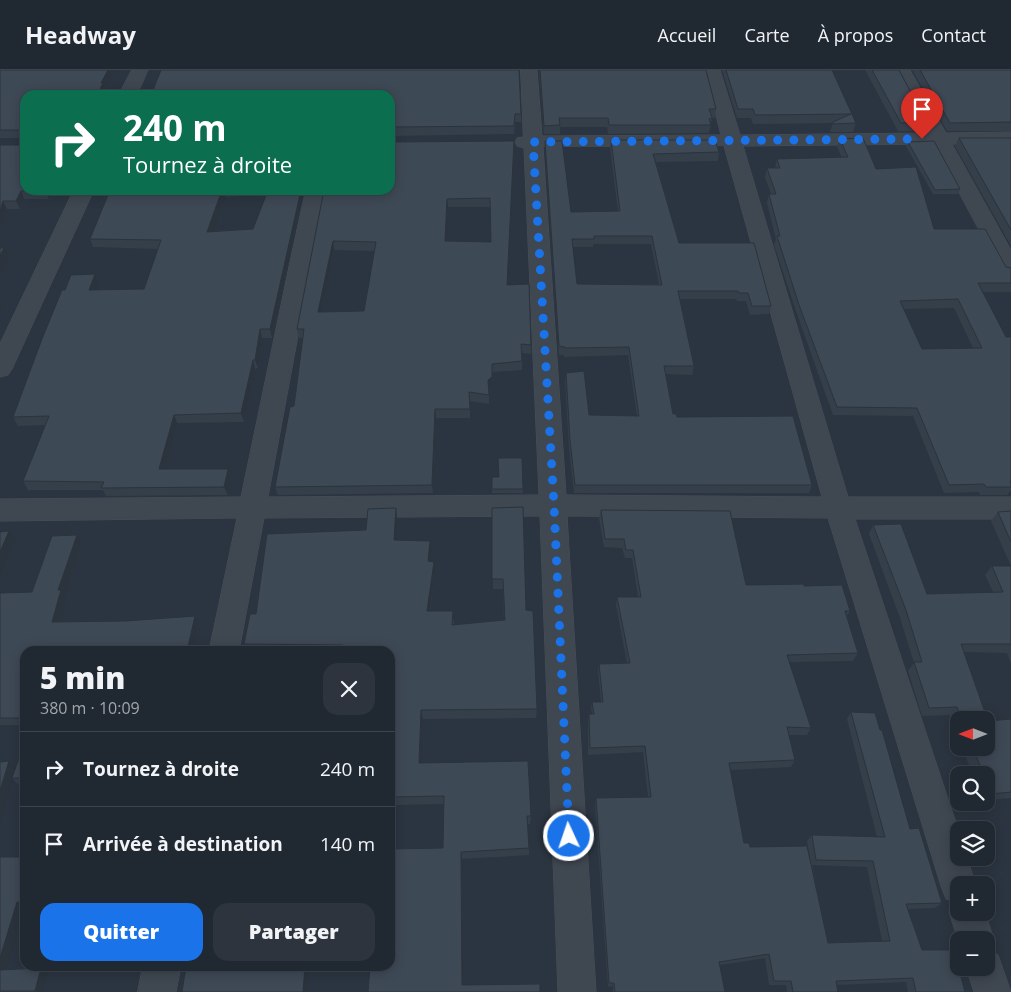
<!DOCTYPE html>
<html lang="fr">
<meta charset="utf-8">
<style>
body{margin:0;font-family:"Open Sans",sans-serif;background:#2d343d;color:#f1f3f6;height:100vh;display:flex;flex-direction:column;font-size:19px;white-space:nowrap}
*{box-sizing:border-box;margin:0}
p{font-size:16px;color:#a2a6ab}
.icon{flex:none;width:28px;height:28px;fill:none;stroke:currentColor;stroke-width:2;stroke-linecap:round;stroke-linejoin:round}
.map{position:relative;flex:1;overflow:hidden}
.side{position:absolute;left:20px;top:576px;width:375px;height:325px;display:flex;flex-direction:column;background:#202831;border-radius:15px;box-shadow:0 2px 12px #0003,0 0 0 1px #3d444d}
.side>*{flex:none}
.top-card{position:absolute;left:20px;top:20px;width:375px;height:105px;border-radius:15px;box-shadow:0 2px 12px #0003,0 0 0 1px #3d444d;background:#0b6e4f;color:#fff;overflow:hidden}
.needle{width:32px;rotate:270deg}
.controls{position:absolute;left:950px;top:641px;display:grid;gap:10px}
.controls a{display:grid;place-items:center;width:45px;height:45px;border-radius:10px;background:#202831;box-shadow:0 2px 12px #0003,0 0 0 1px #3d444d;font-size:25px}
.pin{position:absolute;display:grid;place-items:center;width:42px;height:42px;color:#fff;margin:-51px -21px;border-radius:50% 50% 50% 0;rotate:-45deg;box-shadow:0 0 5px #0007}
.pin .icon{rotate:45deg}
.me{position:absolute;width:55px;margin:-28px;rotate:357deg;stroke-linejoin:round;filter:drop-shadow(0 0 4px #0008)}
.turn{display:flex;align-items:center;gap:18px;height:105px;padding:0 20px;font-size:22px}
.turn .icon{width:65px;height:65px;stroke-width:2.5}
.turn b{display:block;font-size:35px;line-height:42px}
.round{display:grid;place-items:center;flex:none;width:52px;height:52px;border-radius:15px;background:#2d343d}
.overview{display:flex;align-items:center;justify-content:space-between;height:85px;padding:0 20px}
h1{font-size:30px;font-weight:800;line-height:38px}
.action{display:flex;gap:10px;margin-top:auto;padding:10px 20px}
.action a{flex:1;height:58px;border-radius:15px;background:#1a73e8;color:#fff;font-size:20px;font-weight:800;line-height:58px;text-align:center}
.action a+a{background:#2d343d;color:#f1f3f6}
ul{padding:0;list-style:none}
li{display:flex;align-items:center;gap:15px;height:75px;padding:0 20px;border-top:1px solid #3d444d}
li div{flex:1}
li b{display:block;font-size:19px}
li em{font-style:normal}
header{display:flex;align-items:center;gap:30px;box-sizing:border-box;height:70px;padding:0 25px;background:#202831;border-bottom:1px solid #3d444d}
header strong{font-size:24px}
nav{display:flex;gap:28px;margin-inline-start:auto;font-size:18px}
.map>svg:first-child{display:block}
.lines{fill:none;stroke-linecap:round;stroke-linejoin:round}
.street-casing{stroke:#49505a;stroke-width:1}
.street{fill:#3f4751;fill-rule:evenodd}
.wall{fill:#353f4a;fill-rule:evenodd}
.shaded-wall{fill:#2b333c}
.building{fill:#3e4956;stroke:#2b333c;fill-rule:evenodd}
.route{stroke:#1a73e8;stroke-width:9;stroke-dasharray:0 16.2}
</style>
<header>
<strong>Headway</strong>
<nav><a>Accueil</a><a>Carte</a><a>À propos</a><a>Contact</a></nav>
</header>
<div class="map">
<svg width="1011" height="922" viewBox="0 0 1011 922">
<rect width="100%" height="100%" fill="#2b3541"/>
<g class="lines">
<g class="street-casing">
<path id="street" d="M132 0H148L137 25H119Z
M521 0H537L542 66 721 65 704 0H720L740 65 927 63 894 0H910L946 63 1011 62V74H952L1011 180V206L1003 204 1000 199 933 74 743 76 848 427H1011V449H855L959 762V788H967L976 815H959V842H985L994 870 990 881 998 885 1011 922H974L966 898H986V870H959V873L958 870 949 842 953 831 946 829 941 816 828 448 567 446 596 922H558L540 446 264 448 239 581H209L237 448 0 451V429L241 427 305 120H325L268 427 539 425 524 78 517 76 515 72 517 68 523 67ZM724 76 822 427 566 425 543 77Z
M74 120H94L12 299 8 305 0 307V274Z
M143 896H181L176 922H138Z"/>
</g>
<use href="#street" class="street"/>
</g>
<path class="wall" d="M0 0H115L105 18 106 21 25 25 53 120 49 129H24L20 139H7L0 163V75H23V68H0Z
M539 0H706L716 39 715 48H712L709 63 608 64 607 57H560V64H544Z
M722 0H832L856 53 853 62H831L830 61 833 53 753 54 751 48H737Z
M865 0H899L927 53 924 61H898Z
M912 0H1011V61H947Z
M390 25 521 44V52H515L514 64 390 66Z
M959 68H1011V176L955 76Z
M840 69 876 99 934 159 1006 197 1011 198V222H982L1006 267H1011V420L1007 425H980L979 422 944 423 913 346 833 345 797 244 774 175 776 169 767 133 769 124H771L765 107 767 98H775L777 89 842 88 837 77ZM954 238 973 278 922 279 904 239Z
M611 70 719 82 718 91 656 92 679 173 771 236 769 244 750 245 746 231H737L736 229H680L694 296 692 305 666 304 673 344 677 347 812 415 809 423H574L569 378 565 311 566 303 589 345 637 346 628 285 564 287V285H559L545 79V71L571 142 618 141 610 78ZM593 174H651L659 214H577L573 177H593Z
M908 72 960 119 958 124H933L906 76Z
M514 80 507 215 531 275V284L522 283V300L492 302V316L489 319V334L470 331V348H436L433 423 278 425 275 417 294 336 303 268H299L297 259 324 120ZM448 137H490L491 172 446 171ZM334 180 374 181 364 241 322 242Z
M110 120H305L272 268H262L258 298 255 299 244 352 177 353 165 399H228L231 407 228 425 106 426 103 420H28L23 411 45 355 18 356 13 347 65 220 95 204 99 213 96 220 144 219 158 179 93 177 90 169ZM267 124 253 159 213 161 226 127Z
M492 407 523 419V423H492Z
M492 438 526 540 537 639 536 648 423 649 421 693 531 746 530 754H528L529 778V785L462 789 463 915 368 922 390 581H247L244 574 256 544 366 460 397 449 396 470 431 481 430 492 435 502 430 541 454 551V555L504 550 503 519H493ZM444 734 443 778 393 779 395 735Z
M601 440 746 515 804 516 850 541 847 546 858 583 853 591 789 592 811 658 807 665H789L795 690 791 697 730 700 744 773 750 777 810 789 807 771 812 765 877 767 847 649 851 642 880 660 910 759 942 833 935 838 908 839 922 880 965 922H908L906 912 836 915 838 922H787L786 915H769L765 888 720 895 725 922H613V916L608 917 595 734 596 728 648 727 643 682 588 685V651L589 644H592L591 639 592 632H601L598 601 599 594 627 593 616 535 617 527H638L632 488H625L622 478 604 477 599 448ZM812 795 867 797 882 871 828 873Z
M1011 441V594L1007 583 964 582 988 651 1011 649V728L986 730V705H973L962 678H986V650H959V668L950 645 922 646 908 601 914 593 900 548 869 464 873 455 927 524 993 522 985 505 992 496H1011L991 451 998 442Z
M77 465 82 474 65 525 67 528 60 552 199 554 193 581H25V655H0V523L32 522Z
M25 671V715H19L13 709 9 691 16 698Z
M0 787H25V837L6 899 41 898 48 902 43 922H0Z"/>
<path class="shaded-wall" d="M108 0H115L105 18 106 21 104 25H97L101 13Z
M46 120H53L49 129 46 121Z
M222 120H224L226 127 210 170 207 162Z
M301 120H305L272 268 270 259Z
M21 121 24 129 20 139 16 131Z
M447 129 448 137 446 180 445 171Z
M3 131 7 139 0 163V142Z
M333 171 334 180 320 251 318 242Z
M4 178 9 186 0 202V186Z
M95 204 99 213 93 229 89 220Z
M0 230 2 234 0 239Z
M260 259 262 268 258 298 255 290Z
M253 290 255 299 244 352 241 343Z
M492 307V316L488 319V310Z
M435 339 436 348 433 423 432 415Z
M174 345 177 353 163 407 159 399Z
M228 399 231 407 228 425 224 417Z
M396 438 397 449 396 480 394 470Z
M9 461 15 470 0 504V482Z
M77 465 82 474 65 525 67 528 58 560 52 552 58 520Z
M430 471 431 481 429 501 428 491Z
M434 492 435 502 428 551 427 541Z
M195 546 199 554 193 581H187Z
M421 640 423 649 421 701 419 693Z
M9 691 16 698 0 752V721Z
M393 727 395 735 393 786 391 779Z
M461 782 462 789 463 919 462 915Z
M17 832 25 837 5 904 0 901V888Z
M305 896H310L308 922H303Z
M41 898 48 902 43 922H36L35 921Z"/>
<path class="building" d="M0 0H108L101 13H103L97 25H25V120H46V121H21L16 131H3L0 142V75H23V60H0Z
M161 0H519L521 44H515L514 56 390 57V25H151Z
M540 0H706L716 39H709L712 48 709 49 711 55H609L608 48H559L560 55 544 56Z
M726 0H832L856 53 834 54 833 52 851 44 755 45 753 39H738Z
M872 0H899L927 53H901Z
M920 0H1011V52L950 53Z
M863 68 876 99 916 97 934 159H985L1006 197 1011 198V213H978L1006 267H1011V411H1010L1011 414V417H986L984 414 949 415 917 338 837 337 799 235 777 166H780L769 124H776L767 98H780L777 89 848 87 840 69ZM958 229 982 278 922 279 900 231Z
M959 68H1011V160Z
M611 70H715L719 82 653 84 679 173H754L771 236H752L748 223H739L738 221H678L694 296H664L673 344H676L677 347 793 346 812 415H575L570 370 566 303 584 301 589 345 639 346 629 277 565 278V277L559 276 545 71H562L571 142 620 141ZM594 166H652L662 215 577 214 572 169H594Z
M514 71 507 215 529 214 531 275 521 274 522 291 492 294V307L488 310 489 325 469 322 470 339H435L432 415 275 417 290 337 294 336 304 259H297L324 120H390V72ZM490 128 491 172 445 171 447 129ZM333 171 376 172 364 241 318 242Z
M934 71 960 119 935 120 908 72Z
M110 120H222L207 162 253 159 268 120H301L270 259H260L255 290H253L241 343 174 345 159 399H228L224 417 101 418 104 412 23 411 49 346 13 347 42 269 62 220H65L71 205 95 204 89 220 144 219 161 170 90 169Z
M0 178H4L0 186Z
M498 388H522L523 419H492V407H499Z
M523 437 526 540 533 541 537 639 421 640 419 693 528 691 531 746H527L529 778 461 782 462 915 540 914V922H368L370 896H390V581H343V575L244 574 250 544H256L267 464 366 460 368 439 396 438 394 470 430 471 428 491 434 492 427 541H453L452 555 505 550 503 509H492V438ZM444 726 443 778 391 779 393 727Z
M601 440 730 441 746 515 804 514V516L842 515 850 541H845L858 583 787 585 811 658 787 657 795 690 729 693 744 773H749L750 777 807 776 828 873 890 871 873 791 816 790 812 765 885 767 851 642 875 643 880 660H882L910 759 919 758 942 833 906 834 922 880H954L965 922H916L913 908 836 911 838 922H793L791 911H774L769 884 719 892 725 922H615L614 913H609L596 728 651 727 645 676 590 678 589 644H594L592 632H603L599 594 630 593 617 527H641L633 480H626L624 469H605Z
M1011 441V472L998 442Z
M901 454 927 524 1003 522 992 496H1011V574H961L988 651 1011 649V722L991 724 986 711V705H984L973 678H986V650H962L957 637 929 638 914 592H922L906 540 873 455Z
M9 461 0 482V462Z
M77 465 58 520H61L52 552 126 551 195 546 187 581H25V648H0V523L32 522 52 466Z
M25 671V708H12Z
M9 691 0 721V692Z
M0 787H25V833L17 832 0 888Z
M186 896H305L303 922H182Z
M41 898 35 921H0V900Z"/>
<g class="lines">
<path class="route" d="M569 766 554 435 533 72 922 69"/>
</g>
</svg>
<div class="controls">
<a><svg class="needle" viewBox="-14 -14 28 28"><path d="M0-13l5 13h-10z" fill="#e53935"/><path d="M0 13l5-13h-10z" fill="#a2a6ab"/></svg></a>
<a><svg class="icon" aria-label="search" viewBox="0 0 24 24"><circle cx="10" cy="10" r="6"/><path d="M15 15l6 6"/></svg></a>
<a><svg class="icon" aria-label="layers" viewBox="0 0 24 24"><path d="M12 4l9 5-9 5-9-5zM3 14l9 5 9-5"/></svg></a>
<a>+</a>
<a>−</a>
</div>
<div class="pin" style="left:922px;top:69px;background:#d93025"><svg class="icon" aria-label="arrive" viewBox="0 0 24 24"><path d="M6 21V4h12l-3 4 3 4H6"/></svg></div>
<svg class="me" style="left:569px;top:766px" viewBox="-20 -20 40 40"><circle r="17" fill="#1a73e8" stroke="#fff" stroke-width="3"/><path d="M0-11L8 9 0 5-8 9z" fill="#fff"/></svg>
<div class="top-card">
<div class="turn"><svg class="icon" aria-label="right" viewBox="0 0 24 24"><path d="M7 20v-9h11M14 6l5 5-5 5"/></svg><div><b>240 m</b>Tournez à droite</div></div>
</div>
<section class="side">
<div class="overview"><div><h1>5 min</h1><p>380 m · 10:09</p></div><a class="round"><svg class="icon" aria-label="close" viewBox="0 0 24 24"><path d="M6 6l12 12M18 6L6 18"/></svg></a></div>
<ul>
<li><svg class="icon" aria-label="right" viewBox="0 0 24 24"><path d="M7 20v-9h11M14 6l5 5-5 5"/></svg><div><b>Tournez à droite</b></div><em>240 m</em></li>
<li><svg class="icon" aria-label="arrive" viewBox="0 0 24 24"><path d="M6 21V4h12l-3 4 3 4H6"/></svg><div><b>Arrivée à destination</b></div><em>140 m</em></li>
</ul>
<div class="action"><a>Quitter</a><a>Partager</a></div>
</section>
</div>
